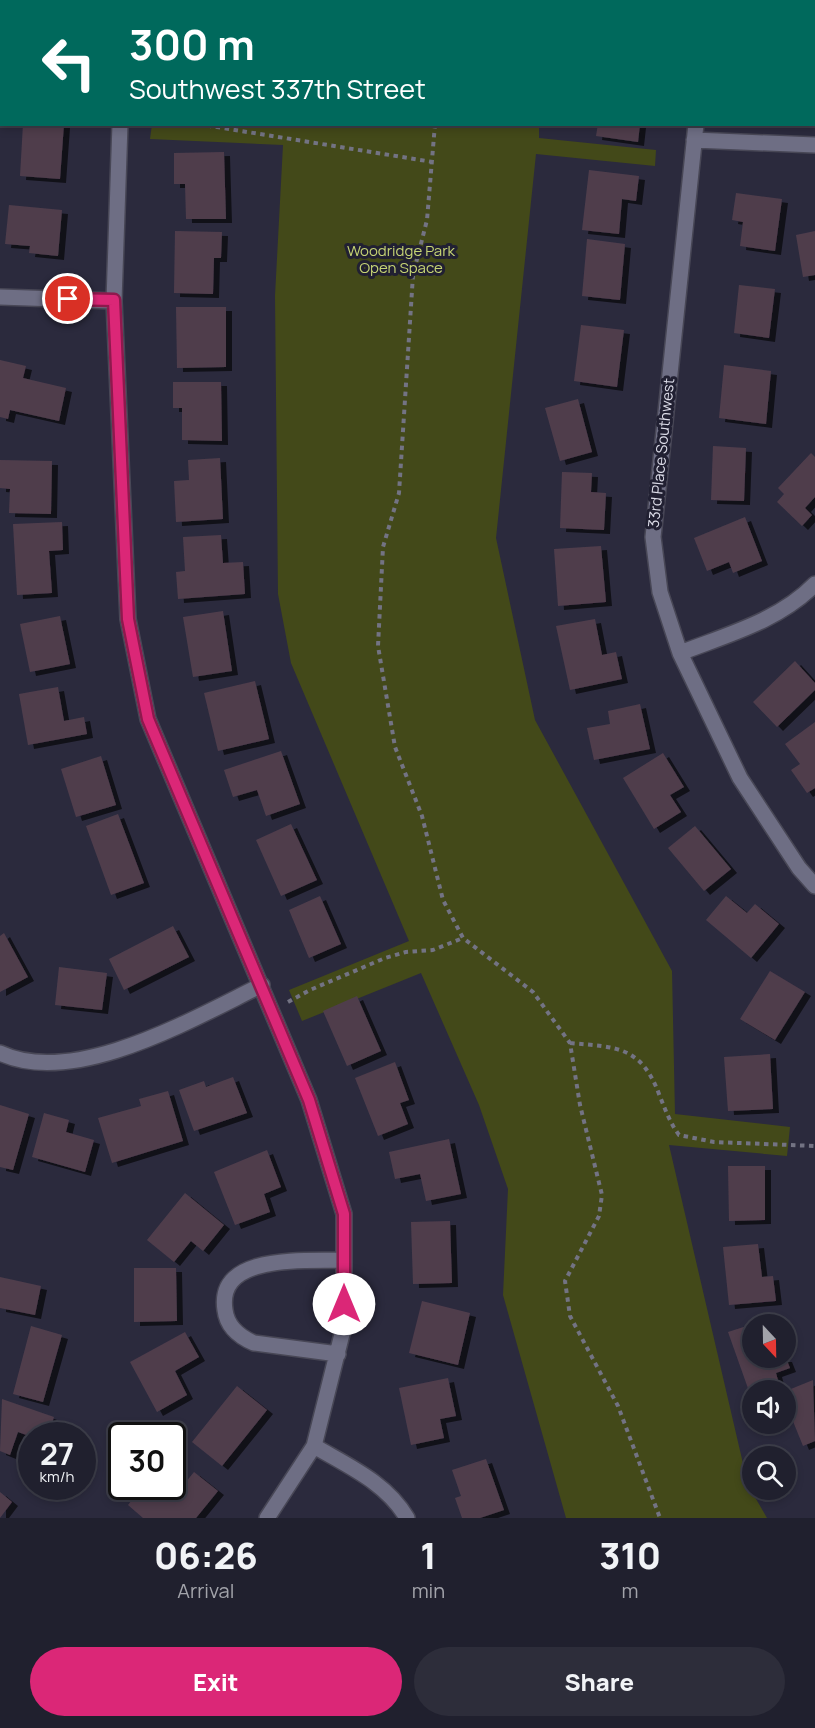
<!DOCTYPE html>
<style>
body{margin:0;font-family:Manrope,sans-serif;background:#2d2d3a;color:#f1f3f6;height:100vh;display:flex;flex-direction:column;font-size:22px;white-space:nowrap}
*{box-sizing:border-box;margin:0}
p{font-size:20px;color:#a2a3aa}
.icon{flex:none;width:33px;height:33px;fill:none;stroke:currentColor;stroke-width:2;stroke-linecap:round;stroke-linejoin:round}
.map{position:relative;height:1518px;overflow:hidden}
.panel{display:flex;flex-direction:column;background:#20202e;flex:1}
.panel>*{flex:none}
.banner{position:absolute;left:0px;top:0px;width:816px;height:126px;box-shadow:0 3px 9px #0003,0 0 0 2px #3d3e4a;background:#00695c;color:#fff;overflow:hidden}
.needle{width:39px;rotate:158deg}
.fabs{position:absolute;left:742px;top:1314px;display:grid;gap:12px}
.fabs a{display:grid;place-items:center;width:54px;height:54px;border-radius:50%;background:#20202e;box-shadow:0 3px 9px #0003,0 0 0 2px #3d3e4a;font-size:30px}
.speed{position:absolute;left:18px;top:1422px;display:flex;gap:12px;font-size:30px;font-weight:700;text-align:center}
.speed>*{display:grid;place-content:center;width:78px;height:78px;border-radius:50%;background:#20202e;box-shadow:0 3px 9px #0003,0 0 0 2px #3d3e4a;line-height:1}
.speed small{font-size:15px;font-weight:400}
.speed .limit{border:3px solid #111;border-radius:9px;background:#fff;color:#111}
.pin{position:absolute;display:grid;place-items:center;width:51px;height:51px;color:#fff;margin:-26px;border:3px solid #fff;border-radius:50%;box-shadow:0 2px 6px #0007}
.me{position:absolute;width:66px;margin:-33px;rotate:0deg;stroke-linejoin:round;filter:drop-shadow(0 0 4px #0008)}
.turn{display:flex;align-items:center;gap:21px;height:126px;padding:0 30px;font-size:27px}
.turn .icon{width:78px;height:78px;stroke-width:2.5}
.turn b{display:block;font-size:42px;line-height:51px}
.eta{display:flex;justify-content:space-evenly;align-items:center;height:102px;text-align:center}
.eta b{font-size:36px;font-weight:800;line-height:42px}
.button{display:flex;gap:12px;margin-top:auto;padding:12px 30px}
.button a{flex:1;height:69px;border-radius:36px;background:#db2777;color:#fff;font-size:24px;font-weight:800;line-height:69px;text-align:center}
.button a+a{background:#2d2d3a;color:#f1f3f6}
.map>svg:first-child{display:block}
.green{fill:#434919}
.building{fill:#4f3d4c;filter:url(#shadow)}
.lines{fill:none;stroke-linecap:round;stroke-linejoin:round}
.minor-casing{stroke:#484756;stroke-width:18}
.path{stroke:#737383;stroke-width:4;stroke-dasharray:4.5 4.5;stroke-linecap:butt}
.minor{stroke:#6e6e84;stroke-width:15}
.route-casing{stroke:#8e194d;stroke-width:15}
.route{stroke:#db2777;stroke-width:10}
.labels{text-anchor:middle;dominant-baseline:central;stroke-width:6;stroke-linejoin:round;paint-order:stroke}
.park-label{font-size:15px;fill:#c6d474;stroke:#212032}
.street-label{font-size:15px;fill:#dddde9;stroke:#212032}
</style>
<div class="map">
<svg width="815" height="1518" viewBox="0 0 815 1518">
<defs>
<filter id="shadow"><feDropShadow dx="6" dy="4" stdDeviation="0" flood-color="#0009"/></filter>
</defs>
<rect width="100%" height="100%" fill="#2b2a3d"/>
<path class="green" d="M329 0H551L328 1Z
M152 124H539V138L656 150 655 166 536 154 496 538 535 720 672 971 675 1114 790 1127 787 1156 669 1145 748 1485 767 1518H566L503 1295 508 1189 479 1105 421 973 302 1021 289 990 409 941 291 663 278 594 275 296 283 145 150 139Z"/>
<path class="building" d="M23 124H64L60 179 20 176Z
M598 124H640L638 142 596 136Z
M224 152 226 219H186L185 184H174V153Z
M589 170 639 176 636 201 622 199 619 234 582 230Z
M736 193 782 199 775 251 740 246 743 222 732 220Z
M9 205 62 210 58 256 29 253 30 246 5 244Z
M175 231 222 232 221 258H214L213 294 174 293Z
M815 231V275L803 277 796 235Z
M587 239 625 244 620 300 582 296Z
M739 285 775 289 769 338 734 333Z
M176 307H226V367L177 368Z
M581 325 624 330 617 387 574 381Z
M0 360 26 366 23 378 66 388 59 421 10 410 8 419 0 417Z
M724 365 771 371 766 424 719 418Z
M173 382H221L222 441 182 440V408H173Z
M578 399 592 452 560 461 545 408Z
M713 446 746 448 744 501 711 500Z
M811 453 815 457V497L805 508 812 515 802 526 777 502 784 494 778 488Z
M220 458 223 519 176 522 174 481 189 480 188 460Z
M0 460 52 461 51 514 9 513 10 489 0 488Z
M562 472 592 473 591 492 606 493 604 530 560 528Z
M745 517 762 561 733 573 729 562 707 571 694 538Z
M62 522 63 550 49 551 52 593 17 595 13 524Z
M221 535 223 563 243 562 245 594 178 599 176 572 185 571 183 537Z
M601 546 606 602 558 606 554 549Z
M223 611 232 671 193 677 183 617Z
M60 616 70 664 30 672 20 624Z
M595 619 602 655 616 652 622 679 570 690 556 626Z
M795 661 815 683V690L777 727 753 702Z
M255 681 269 739 218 751 204 693Z
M58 687 64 721 84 717 87 734 28 745 19 694Z
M640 704 650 749 594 760 587 728 610 724 608 711Z
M815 722V788L807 793 791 770 800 764 785 744Z
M281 751 300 804 266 816 257 790 233 797 224 770Z
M663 753 684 787 670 795 681 812 654 829 623 778Z
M101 756 116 805 76 817 61 769Z
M118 814 144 883 111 895 86 826Z
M291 824 317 880 281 896 256 840Z
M695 826 731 869 704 891 668 848Z
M320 896 341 944 309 958 289 910Z
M726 896 747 913 755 904 779 924 751 958 706 920Z
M173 926 189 957 124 990 109 959Z
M4 933 28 977 0 992V936Z
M59 967 107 973 102 1010 55 1005Z
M770 971 805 992 775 1040 740 1019Z
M357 996 381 1051 347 1066 323 1011Z
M770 1054 773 1109 728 1111 724 1057Z
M395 1062 409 1100 400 1103 408 1124 378 1136 355 1078Z
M233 1077 247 1113 194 1131 179 1090 204 1081 206 1087Z
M168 1091 183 1141 112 1163 98 1118 141 1106 139 1099Z
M0 1105 29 1114 13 1170 0 1167Z
M44 1113 69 1120 66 1132 94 1140 85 1172 32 1157Z
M449 1139 461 1194 426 1201 420 1174 395 1179 389 1152Z
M267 1150 281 1187 264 1194 270 1212 235 1225 214 1172Z
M728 1166H765V1220L729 1221Z
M185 1193 224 1225 203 1251 191 1241 174 1262 147 1240Z
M450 1221 452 1283 413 1284 411 1222Z
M758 1244 762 1277 773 1276 776 1301 729 1305 723 1247Z
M134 1268H176L177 1321 134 1322Z
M0 1277 41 1286 35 1315 0 1308Z
M422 1301 470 1313 458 1365 409 1353Z
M753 1324V1358H786L790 1368 776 1373 779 1384 750 1394 728 1332Z
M31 1326 62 1335 43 1402 13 1394Z
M185 1332 199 1357 175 1371 187 1395 157 1412 130 1362Z
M448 1378 456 1416 440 1419 444 1438 411 1445 399 1388Z
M813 1380 815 1441 803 1446 786 1404V1391Z
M237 1386 267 1410 222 1466 192 1442Z
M2 1399 54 1417 48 1436 32 1437 18 1432 10 1455 0 1451Z
M486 1459 504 1510 480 1518H462L455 1498 461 1496 452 1470Z
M194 1472 218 1491 196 1518H143L128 1505 143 1486H169L177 1493Z
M0 1492 12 1502 0 1518Z"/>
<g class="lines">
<g class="minor-casing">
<path id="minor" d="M155 2 156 0
M708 2V0
M120 124 114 301 128 619 148 719 309 1100 344 1214V1326L314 1446C348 1466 387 1483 407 1518
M696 124 653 537 660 592 680 653 740 778 799 868 815 886
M694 140 815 145
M0 297 114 301
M680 653C726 635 779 621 815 584
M0 1053C75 1088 194 1018 262 985
M338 1354 254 1343C240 1337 227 1327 225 1310 216 1252 308 1262 344 1260
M267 1518 314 1446"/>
</g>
<path class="path" d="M440 2V0
M198 124 433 162
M435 124 427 220 413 275 399 493 383 547 378 646 395 747 422 816 443 900 463 938 533 992 570 1043 580 1105 602 1195 599 1216 565 1281 570 1316 618 1406 660 1518
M288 1002 310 990 385 958 406 952 433 950 463 938
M570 1043C616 1047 641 1046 659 1094 665 1109 670 1123 679 1135L714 1142 815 1146"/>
<use href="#minor" class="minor"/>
</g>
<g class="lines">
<g class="route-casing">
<path id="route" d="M68 299 114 300 128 619 148 719 309 1100 344 1214V1304"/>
</g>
<use href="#route" class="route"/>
</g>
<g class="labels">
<g class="park-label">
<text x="401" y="250">Woodridge Park<tspan x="401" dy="17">Open Space</tspan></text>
</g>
<g class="street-label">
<text transform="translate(661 453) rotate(-84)">33rd Place Southwest</text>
</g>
</g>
</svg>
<div class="fabs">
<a><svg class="needle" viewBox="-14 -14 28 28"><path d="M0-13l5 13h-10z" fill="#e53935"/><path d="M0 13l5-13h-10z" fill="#a2a3aa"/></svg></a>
<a><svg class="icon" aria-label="sound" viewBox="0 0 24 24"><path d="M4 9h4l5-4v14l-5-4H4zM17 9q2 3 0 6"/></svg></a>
<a><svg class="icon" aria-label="search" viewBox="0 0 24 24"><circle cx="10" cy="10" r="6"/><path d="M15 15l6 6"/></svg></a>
</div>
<div class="speed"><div>27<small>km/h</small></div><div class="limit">30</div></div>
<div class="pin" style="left:68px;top:299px;background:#d93025"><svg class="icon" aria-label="arrive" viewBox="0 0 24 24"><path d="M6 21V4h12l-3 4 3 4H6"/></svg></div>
<svg class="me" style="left:344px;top:1304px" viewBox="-20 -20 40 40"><circle r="19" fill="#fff"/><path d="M0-13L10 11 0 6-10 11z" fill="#db2777"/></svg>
<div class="banner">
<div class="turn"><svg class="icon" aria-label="left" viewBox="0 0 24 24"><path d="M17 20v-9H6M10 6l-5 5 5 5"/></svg><div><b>300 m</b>Southwest 337th Street</div></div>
</div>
</div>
<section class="panel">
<div class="eta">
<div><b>06:26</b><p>Arrival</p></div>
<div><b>1</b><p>min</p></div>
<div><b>310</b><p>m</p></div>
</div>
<div class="button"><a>Exit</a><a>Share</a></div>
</section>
